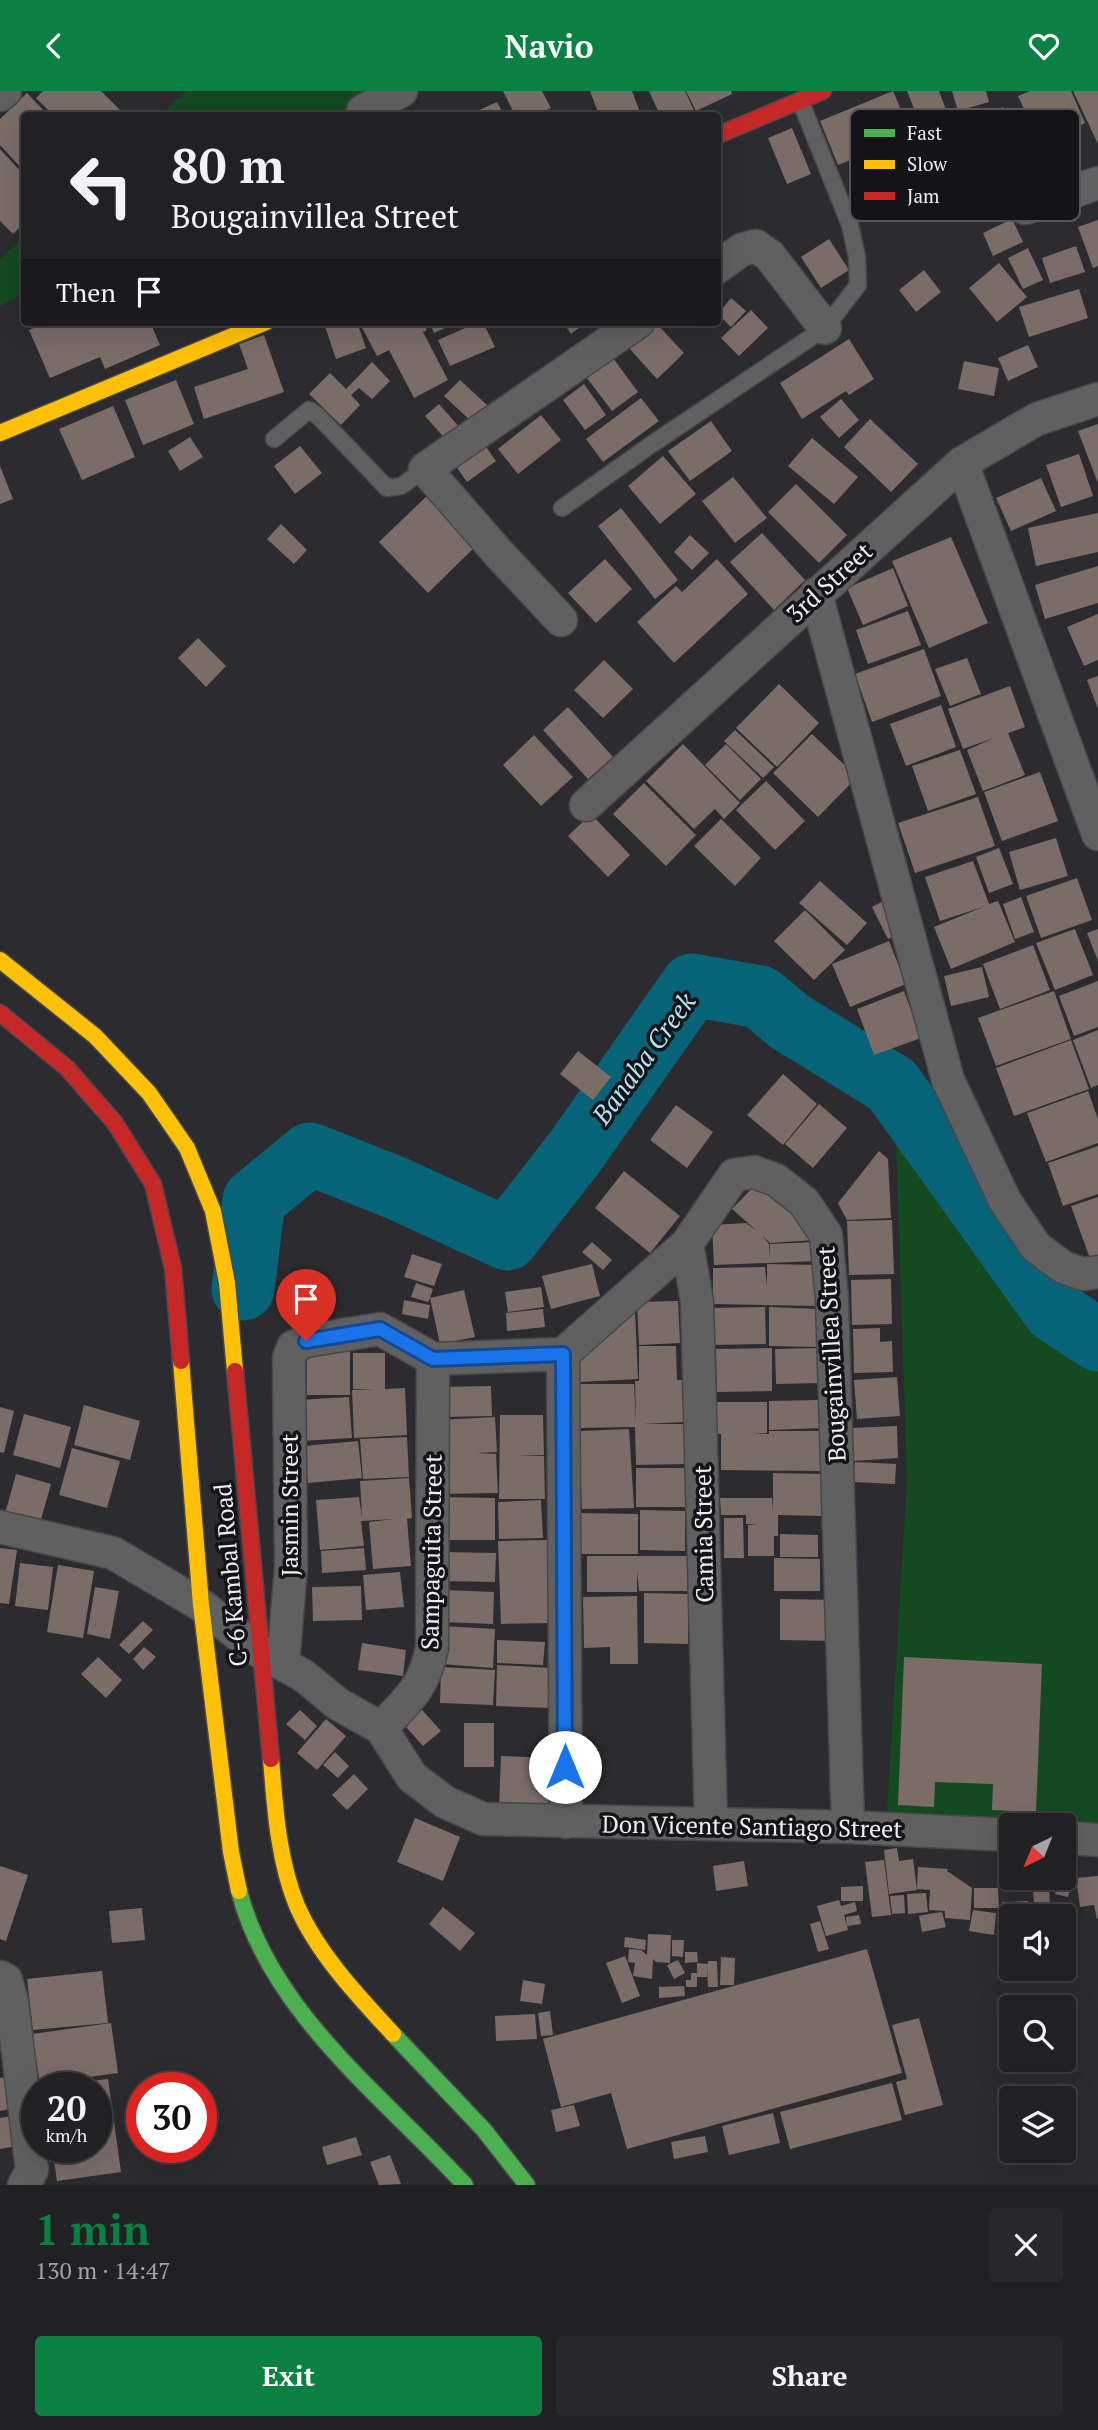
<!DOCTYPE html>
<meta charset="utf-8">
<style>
body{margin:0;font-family:"PT Serif",serif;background:#29292c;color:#f1f3f6;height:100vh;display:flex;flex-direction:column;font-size:26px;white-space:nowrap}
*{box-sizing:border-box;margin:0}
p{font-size:23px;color:#a2a3a6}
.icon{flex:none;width:38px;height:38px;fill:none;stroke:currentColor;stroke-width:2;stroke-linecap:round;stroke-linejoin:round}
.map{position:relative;height:2094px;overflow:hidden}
.details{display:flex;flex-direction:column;background:#212124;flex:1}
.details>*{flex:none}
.hud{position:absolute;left:21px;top:21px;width:700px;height:214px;border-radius:7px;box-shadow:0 7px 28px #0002,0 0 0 2px #3e3e41;background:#212124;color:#f1f3f6;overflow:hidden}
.needle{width:46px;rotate:223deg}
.tools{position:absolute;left:999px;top:1722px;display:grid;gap:14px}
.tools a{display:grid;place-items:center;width:77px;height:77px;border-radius:7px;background:#212124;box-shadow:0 7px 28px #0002,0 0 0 2px #3e3e41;font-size:35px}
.speed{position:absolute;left:21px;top:1981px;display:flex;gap:14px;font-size:35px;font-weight:700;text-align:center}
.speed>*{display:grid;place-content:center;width:91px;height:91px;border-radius:50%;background:#212124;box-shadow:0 7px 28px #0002,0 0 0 2px #3e3e41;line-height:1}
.speed small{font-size:18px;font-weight:400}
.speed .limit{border:10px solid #d22;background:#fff;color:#111}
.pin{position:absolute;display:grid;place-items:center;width:60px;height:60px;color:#fff;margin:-72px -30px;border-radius:50% 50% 50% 0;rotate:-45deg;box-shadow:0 0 7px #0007}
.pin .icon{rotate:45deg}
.me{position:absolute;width:77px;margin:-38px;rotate:0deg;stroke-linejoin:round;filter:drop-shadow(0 0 5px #0008)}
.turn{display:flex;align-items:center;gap:24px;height:147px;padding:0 35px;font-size:32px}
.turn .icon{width:91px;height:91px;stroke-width:2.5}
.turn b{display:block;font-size:49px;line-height:60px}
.then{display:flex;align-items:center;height:66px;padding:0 35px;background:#0003;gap:14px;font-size:26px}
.round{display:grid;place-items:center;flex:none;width:74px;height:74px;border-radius:7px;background:#29292c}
.head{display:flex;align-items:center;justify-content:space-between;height:119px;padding:0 35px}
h1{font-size:42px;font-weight:600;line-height:52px;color:#0b8043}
.cta{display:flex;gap:14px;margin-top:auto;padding:14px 35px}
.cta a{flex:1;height:80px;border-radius:7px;background:#0b8043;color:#fff;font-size:28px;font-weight:600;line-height:80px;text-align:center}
.cta a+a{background:#29292c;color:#f1f3f6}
header{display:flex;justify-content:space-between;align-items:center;height:91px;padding:0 35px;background:#0b8043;color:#fff;font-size:32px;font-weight:600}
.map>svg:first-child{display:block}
.green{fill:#154920}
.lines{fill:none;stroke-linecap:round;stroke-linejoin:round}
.river{stroke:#076478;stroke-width:63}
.building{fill:#7b6c68}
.lane-casing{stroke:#48484b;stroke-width:19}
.street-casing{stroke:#48484b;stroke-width:35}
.fast-casing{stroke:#48484b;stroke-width:19}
.slow-casing{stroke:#48484b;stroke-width:19}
.jam-casing{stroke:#48484b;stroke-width:19}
.lane{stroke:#606061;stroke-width:16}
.street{stroke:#606061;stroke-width:32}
.fast{stroke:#4caf50;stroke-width:16}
.slow{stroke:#ffc107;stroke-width:16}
.jam{stroke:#c62828;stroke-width:16}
.route-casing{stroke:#114b97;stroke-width:18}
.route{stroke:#1a73e8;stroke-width:12}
.labels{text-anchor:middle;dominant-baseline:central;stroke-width:7;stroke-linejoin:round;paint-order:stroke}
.street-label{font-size:24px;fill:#efeef4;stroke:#141317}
.water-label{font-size:26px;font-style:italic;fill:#b2e4f3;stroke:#141317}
.key{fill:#141317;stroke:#565559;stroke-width:2}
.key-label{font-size:19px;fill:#efeef4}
</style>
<header><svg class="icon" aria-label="back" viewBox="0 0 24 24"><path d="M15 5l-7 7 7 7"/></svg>Navio<svg class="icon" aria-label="heart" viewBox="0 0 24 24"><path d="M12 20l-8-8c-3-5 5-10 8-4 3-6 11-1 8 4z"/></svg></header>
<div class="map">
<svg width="1098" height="2094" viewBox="0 0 1098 2094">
<rect width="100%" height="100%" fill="#2c2c30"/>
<path class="green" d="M187 0H415L368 24H160Z
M24 146V202L0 215V168Z
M896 1046 1001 1195 1098 1272V1755L1064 1734H1012L1011 1741 887 1721 907 1388Z"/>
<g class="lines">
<path class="river" d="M243 1198 254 1109 310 1063 396 1097 507 1148 575 1061 692 894 760 906 790 931 892 994 1054 1220 1098 1249"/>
</g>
<path class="building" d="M43 0H101L125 24H53L36 7Z
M503 0H542L551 17 535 24H515Z
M590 0H632L641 24H599Z
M649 0H685L696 24H660Z
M686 0H731L732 3 696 20Z
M893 0 912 45 838 74 820 30Z
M907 0H939L949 27 922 38Z
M952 0H986L989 11 958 20Z
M1030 0H1071L1085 32 1040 53 1018 5Z
M1073 0H1098V53Z
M27 2 48 24H24V80L0 54V28Z
M497 11 504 24H468Z
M1003 16 1031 86 936 124 908 53Z
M792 37 811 83 787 93 768 47Z
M0 58 24 84V132L13 143 0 130Z
M900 59 920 109 869 129 849 79Z
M1012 128 1023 151 993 165 983 142Z
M1098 129V175L1093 177 1078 136Z
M829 148 849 179 821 197 801 166Z
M1076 155 1085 181 1050 192 1042 167Z
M1028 157 1043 189 1023 198 1008 167Z
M999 172 1027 206 997 231 969 197Z
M924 179 941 201 916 221 899 199Z
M1079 198 1088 227 1029 246 1019 216Z
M731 207 746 220 731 236 718 223Z
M751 219 768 237 739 265 721 247Z
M48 231H150L160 254 105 278 100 266 50 287 29 239Z
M335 231H357L366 257 336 268 325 235Z
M359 231H423L427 239 423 241 448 289 414 307 389 259 377 265Z
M429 231H458L434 242Z
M479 231H483L495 256 450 275 438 249Z
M563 231H586L571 243Z
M656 232 684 262 657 288 629 257Z
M264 244 284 301 204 328 194 296 248 278 239 253Z
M849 248 874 288 849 304 846 300 802 328 780 292Z
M1028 254 1038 276 1008 290 998 267Z
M613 267 638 301 612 320 587 287Z
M964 270 999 277 994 305 958 298Z
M372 271 390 290 372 308 359 297 351 304 360 314 341 334 309 303 330 282 346 298Z
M176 289 194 333 143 354 125 309Z
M460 289 487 314 471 330 444 305Z
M584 293 606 324 585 339 563 309Z
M641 307 659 330 603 371 586 348Z
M841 308 859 329 839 347 820 326Z
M439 313 460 337 447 350 425 325Z
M113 315 135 366 82 389 59 338Z
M541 324 561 349 518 383 498 358Z
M870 328 918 373 891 401 844 356Z
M711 330 732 360 690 390 668 360Z
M1098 333V392L1078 340Z
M190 346 203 366 180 380 168 360Z
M812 347 858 386 834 413 788 375Z
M482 350 496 370 467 391 453 371Z
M300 355 322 382 295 403 274 375Z
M1079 363 1093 405 1061 416 1046 374Z
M663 365 696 403 660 433 628 395Z
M0 375 13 408 0 413Z
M733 386 767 427 735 452 702 410Z
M1041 387 1056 420 1011 440 996 407Z
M796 393 847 444 819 472 768 421Z
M432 400 481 450 428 502 379 451Z
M621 417 678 489 655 508 598 435Z
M1098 422V461L1036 475 1028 437Z
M281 433 307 459 294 473 267 448Z
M762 442 805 489 774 519 730 471Z
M690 444 709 462 692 479 674 461Z
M951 446 988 532 929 557 892 470Z
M605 468 632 498 596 532 568 502Z
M717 468 748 503 674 572 637 531 676 495 682 501Z
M1098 475V512L1045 528 1035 494Z
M893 477 908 515 863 534 847 497Z
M908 520 921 554 868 573 856 539Z
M1098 523V569L1084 575 1067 536Z
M198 547 226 575 206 596 178 567Z
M924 558 941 605 872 631 855 583Z
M967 567 981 603 950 615 935 578Z
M604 569 633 598 603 627 574 599Z
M1098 585V618L1087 589Z
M779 593 819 632 777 676 736 637Z
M1010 595 1025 636 1008 642 1025 684 983 700 967 659 994 647 963 658 948 618Z
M941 614 956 656 906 675 890 633Z
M568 616 613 666 588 688 543 639Z
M735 639 774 676 763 687 724 650Z
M812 643 857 686 818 726 773 682Z
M534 644 573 686 541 715 503 674Z
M683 653 740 712 724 728 715 718 694 738 646 690Z
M726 653 761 688 740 709 705 674Z
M960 659 976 703 928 720 912 675Z
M1040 681 1058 730 1002 750 984 701Z
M766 690 805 730 775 759 736 719Z
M644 692 696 744 666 775 613 723Z
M978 706 995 755 915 782 898 732Z
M591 723 630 764 608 786 568 745Z
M721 728 761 767 735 795 694 755Z
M1056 747 1068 785 1020 799 1009 761Z
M999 757 1013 793 989 802 976 766Z
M973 770 989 813 998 810 1015 851 951 878 934 836 983 816 940 830 925 786Z
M1077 787 1092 829 1041 847 1026 805Z
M820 790 867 832 847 854 799 812Z
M895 804 903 840 888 848 872 816Z
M1021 806 1034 841 1015 848 1003 813Z
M805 819 845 859 814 889 774 850Z
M1075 838 1093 884 1055 899 1036 852Z
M1098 838V870L1087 842Z
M889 850 906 893 850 916 832 873Z
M1033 854 1050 899 1000 918 983 873Z
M982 876 989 906 951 915 944 885Z
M1098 890V936L1074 945 1059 905Z
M904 900 921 947 874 964 857 918Z
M1054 900 1071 948 996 975 978 927Z
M1098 939V994L1091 997 1073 949Z
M1071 949 1089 998 1014 1025 996 977Z
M578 960 611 986 593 1009 560 983Z
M783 983 817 1013 783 1054 747 1024Z
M1088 1000 1098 1028V1052L1046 1071 1027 1022Z
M819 1013 847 1037 813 1077 785 1053Z
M676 1014 713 1041 687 1077 650 1049Z
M1098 1055V1103L1063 1115 1048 1072Z
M879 1060 888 1068 891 1127 847 1129 838 1112Z
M624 1080 680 1125 650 1162 595 1117Z
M760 1089 818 1145 814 1149 770 1152 762 1144 769 1153 770 1167V1153L816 1151 818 1170 714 1174 712 1134 746 1132 757 1140 732 1118Z
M1098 1106V1171L1092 1173 1071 1115Z
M892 1129 894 1183 849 1184 847 1130Z
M592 1151 612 1169 603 1179 582 1161Z
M412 1163 442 1173 434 1195 404 1186Z
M592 1173 600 1205 551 1218 542 1185Z
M767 1173 819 1174V1215L713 1213V1177L765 1176 767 1196Z
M891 1188 892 1233 852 1234 851 1189Z
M416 1192 433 1198 430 1207 464 1199 475 1246 440 1253 430 1207 428 1211 411 1206Z
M541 1196 544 1216 508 1221 505 1201Z
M404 1209 430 1214 428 1228 402 1223Z
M678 1210 680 1252 639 1254 637 1211Z
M765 1216 766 1253 711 1254 710 1217Z
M769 1216 818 1218V1256L769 1255Z
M543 1218 545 1236 507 1240 506 1222Z
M621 1220H635L638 1288 579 1291 578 1272Z
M880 1237V1251L892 1250 893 1281 854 1282 853 1238Z
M639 1255H676L677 1289H683L684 1331 643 1333H686V1373L636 1374 635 1336 580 1337 579 1293H634L636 1333 635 1290H639Z
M307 1257H350V1304H307Z
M772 1257V1300L717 1301 716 1258Z
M820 1257 821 1292 776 1293 775 1258Z
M353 1262H385V1298L405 1297 407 1344 354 1347 352 1299 374 1298H353Z
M897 1286 900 1325 857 1328 854 1289Z
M491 1295 492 1325 440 1326 439 1296Z
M349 1306 352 1347 301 1350 299 1309Z
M819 1309 820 1337 769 1339V1310Z
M715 1311H767V1342L754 1343H769V1340H820L821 1380 721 1379V1343H716Z
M84 1314 140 1330 130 1369 74 1354Z
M0 1316 14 1320 4 1362 0 1361Z
M24 1323 71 1336 60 1377 13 1364Z
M500 1324H543L544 1364 518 1365H544L545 1408H499Z
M495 1326 497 1361 477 1362 496 1363 498 1402 441 1403 439 1329Z
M897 1335 898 1367 853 1370 851 1337Z
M629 1338 634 1417 582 1418 579 1340Z
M407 1346 409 1386 363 1388 360 1348Z
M358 1350 362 1387 308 1392 304 1355Z
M72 1357 120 1370 107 1417 59 1404Z
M855 1371 896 1373 895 1393 853 1391Z
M636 1377H685V1416H636Z
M773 1382 823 1383V1425L778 1424V1445H774V1465H748V1434L758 1433H746V1424H721L720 1407H772L773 1421Z
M16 1383 51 1393 38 1439 3 1430Z
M409 1387 412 1427 407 1428 411 1475 373 1478 369 1431 394 1428 361 1430 364 1455 320 1459 316 1409 359 1406 362 1427 360 1390Z
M437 1406 495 1407V1449H437Z
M541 1409 543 1447 499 1448 498 1411Z
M640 1419 685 1420V1460L640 1459Z
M580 1422 638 1423V1463H581Z
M724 1427H743L744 1467H724Z
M780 1443 818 1444V1466H780Z
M548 1449 552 1532 501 1533 498 1450Z
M0 1457 17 1459 9 1513 0 1512Z
M364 1457 366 1479 322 1482 321 1460Z
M444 1461 496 1462 495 1491 443 1490Z
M587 1465H687V1500H639L637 1480V1501H587Z
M774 1467 820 1468V1500H774Z
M20 1472 53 1476 48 1519 15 1515Z
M58 1474 94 1480 83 1547 47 1541Z
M400 1481 404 1516 366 1519 363 1484Z
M361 1495 362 1529 313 1530 312 1496Z
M95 1496 119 1500 110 1548 87 1543Z
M444 1499 494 1501 493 1533 443 1531Z
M644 1502 688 1503V1553L644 1552Z
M637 1505 638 1573H610V1556L584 1557 583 1506Z
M780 1508 837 1509V1550L780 1549Z
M143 1530 153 1539 129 1563 119 1554Z
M443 1535 495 1538 493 1577 441 1573Z
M497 1549 545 1551 543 1574 497 1572Z
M362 1552 406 1559 403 1585 358 1579Z
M144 1556 156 1566 143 1579 133 1568Z
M98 1566 122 1589 106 1607 81 1583Z
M904 1566 1042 1573 1036 1721 992 1719 993 1693 935 1691 934 1716 898 1714Z
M497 1574 552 1577 551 1617 496 1615Z
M441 1576 495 1579 493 1614 440 1612Z
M415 1611 441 1640 423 1655 397 1626Z
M300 1619 317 1635 305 1649 286 1633Z
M326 1628 346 1645 317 1679 297 1662Z
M464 1632H494V1676H464Z
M335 1661 349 1675 338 1687 323 1674Z
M501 1665 553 1667 552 1722 499 1719Z
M354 1683 368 1698 347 1719 332 1704Z
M415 1727 460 1746 443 1790 397 1771Z
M897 1757 899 1770 913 1768 917 1799 889 1803 884 1759Z
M884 1769 891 1824 872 1826 865 1771Z
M744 1770 748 1795 716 1800 713 1775Z
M0 1775 28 1784 6 1850 0 1848Z
M918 1776 948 1778 947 1780 972 1797 970 1829 945 1827V1820L929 1819 930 1799 917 1798Z
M1064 1784 1073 1786 1068 1806 1055 1803 1059 1787H1064Z
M1098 1785V1827L1097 1828 1094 1814 1080 1816 1076 1787Z
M863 1795V1810H841V1796Z
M974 1797H998L999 1817H974Z
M1049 1799 1051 1825H1035L1033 1800Z
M926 1802 928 1821 908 1823 907 1803Z
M904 1804 905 1822 892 1823 890 1805Z
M839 1809 841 1815 855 1811 857 1820 844 1824 848 1839 826 1845 817 1815Z
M1028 1810V1825L1003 1827 1002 1811Z
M443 1816 475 1842 460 1860 429 1833Z
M142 1817 145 1849 112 1852 109 1820Z
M973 1819 996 1822 994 1844 969 1840Z
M942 1821 946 1836 922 1841 919 1825 928 1823V1826V1823Z
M859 1824 861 1833 847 1835 846 1826Z
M820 1830 829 1858 818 1861 810 1833Z
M648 1843 671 1844 670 1872 656 1871 653 1868 652 1888 633 1885 635 1872 628 1871 629 1858 641 1859 647 1864Z
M625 1846 646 1849 645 1859 624 1856Z
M672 1849H684L683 1866 672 1865Z
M867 1858 902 1982 627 2058 611 2002 561 2016 543 1948Z
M685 1861H697L698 1871 685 1872Z
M625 1865 640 1905 622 1912 606 1872Z
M721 1866 735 1867 734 1894H720Z
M678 1869 685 1882 674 1888 667 1874Z
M708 1870H717L718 1896H708L707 1876V1886H697V1896H686V1889H691V1882H697V1872L708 1873Z
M102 1880 108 1932 33 1939 27 1888Z
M523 1889 545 1893 542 1913 520 1910Z
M684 1895 685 1905 659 1907V1896Z
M550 1920 553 1944 541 1945 538 1922Z
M535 1923 537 1948 496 1950 495 1925Z
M919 1927 943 2014 905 2024 896 1991 907 1988 892 1934Z
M111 1932 118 1982 40 1993 32 1943Z
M6 1986 10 2018 0 2020V1987Z
M108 1988 121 2081 57 2090 52 2056H96V1997L51 1995Z
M892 1992 902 2029 790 2058 780 2021Z
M574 2014 580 2035 556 2041 551 2019Z
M773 2022 780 2052 729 2064 722 2035Z
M12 2025 16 2055 0 2058V2027Z
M705 2045 708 2061 674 2068 671 2051Z
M356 2046 362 2064 327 2074 322 2056Z
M390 2064 401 2093 379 2094 370 2071Z"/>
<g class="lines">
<g class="lane-casing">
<path id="lane" d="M274 348 309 319 318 325 387 397 401 395 425 378
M562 417 652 353 825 237 858 194 857 166 850 134 800 9"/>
</g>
<g class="street-casing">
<path id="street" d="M0 4 5 0
M363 20 401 0
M1025 117 1098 92
M718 176 741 159 756 155 770 165 825 237
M962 372 1098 743
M816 503 948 989 1005 1110 1036 1156 1063 1176 1083 1183 1098 1181
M561 529 501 465 425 378 638 231
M586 714 962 372 1037 328 1098 308
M687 1153 697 1210 711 1733
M563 1263 566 1731
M0 1436 113 1462 201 1514 259 1560 304 1585 338 1613 381 1637 412 1686 445 1711 483 1728 848 1736 1012 1744
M283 1572 291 1477 289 1267 293 1256 306 1250 380 1238 433 1268 563 1263 687 1153 734 1084 754 1081 776 1089 804 1111 826 1144 832 1209 848 1736
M381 1637C408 1609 424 1597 432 1557L433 1268
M1064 1747 1098 1749
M0 1886 6 1889 12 1911 32 2079 24 2094"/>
</g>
<g class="fast-casing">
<path id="fast" d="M239 1800C271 1922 383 2005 465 2094
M393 1943 484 2039 527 2094"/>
</g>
<g class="slow-casing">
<path id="slow" d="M0 342 266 231
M0 869 95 945 149 1002 187 1057 213 1120 227 1192 235 1280
M181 1270 201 1514 231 1761 239 1800
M271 1668C275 1717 278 1768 297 1815 318 1863 358 1905 393 1943"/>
</g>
<g class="jam-casing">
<path id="jam" d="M718 44 823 0
M0 922 67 977 115 1032 153 1093 173 1177 181 1270
M235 1280 271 1668"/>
</g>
<use href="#lane" class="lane"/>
<use href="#street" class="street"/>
<use href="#fast" class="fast"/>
<use href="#slow" class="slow"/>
<use href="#jam" class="jam"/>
</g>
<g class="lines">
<g class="route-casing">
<path id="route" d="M306 1250 380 1238 433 1268 563 1263 565 1676"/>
</g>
<use href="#route" class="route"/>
</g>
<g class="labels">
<g class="street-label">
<text transform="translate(829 491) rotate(-42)">3rd Street</text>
<text transform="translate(831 1263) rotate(-93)">Bougainvillea Street</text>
<text transform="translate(289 1414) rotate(-90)">Jasmin Street</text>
<text transform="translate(703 1443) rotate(-91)">Camia Street</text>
<text transform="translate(431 1461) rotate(-89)">Sampaguita Street</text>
<text transform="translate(230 1484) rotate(-95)">C-6 Kambal Road</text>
<text transform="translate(752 1735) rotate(1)">Don Vicente Santiago Street</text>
</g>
<g class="water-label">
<text transform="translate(643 967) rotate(-54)">Banaba Creek</text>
</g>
</g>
<rect x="850" y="18" width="230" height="112" rx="10" class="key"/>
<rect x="864" y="38" width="31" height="8" fill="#4caf50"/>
<rect x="864" y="69" width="31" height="9" fill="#ffc107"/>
<rect x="864" y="101" width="31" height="8" fill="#c62828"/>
<g class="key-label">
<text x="907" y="49">Fast</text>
<text x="907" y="80">Slow</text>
<text x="907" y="112">Jam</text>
</g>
</svg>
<div class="tools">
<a><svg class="needle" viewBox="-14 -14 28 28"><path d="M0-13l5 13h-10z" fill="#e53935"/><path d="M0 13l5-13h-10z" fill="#a2a3a6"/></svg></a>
<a><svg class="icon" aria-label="sound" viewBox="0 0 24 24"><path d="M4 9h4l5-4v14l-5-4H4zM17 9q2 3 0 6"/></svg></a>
<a><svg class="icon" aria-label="search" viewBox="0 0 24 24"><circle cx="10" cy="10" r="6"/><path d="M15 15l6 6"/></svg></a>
<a><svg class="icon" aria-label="layers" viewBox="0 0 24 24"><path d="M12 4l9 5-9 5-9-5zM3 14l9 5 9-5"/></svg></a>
</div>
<div class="speed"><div>20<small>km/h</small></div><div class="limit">30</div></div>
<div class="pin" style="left:306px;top:1250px;background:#d93025"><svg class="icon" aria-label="arrive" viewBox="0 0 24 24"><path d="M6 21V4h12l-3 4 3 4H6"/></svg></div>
<svg class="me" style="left:565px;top:1676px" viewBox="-20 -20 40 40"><circle r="19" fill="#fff"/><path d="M0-13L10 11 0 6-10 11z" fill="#1a73e8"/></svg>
<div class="hud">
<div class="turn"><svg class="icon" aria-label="left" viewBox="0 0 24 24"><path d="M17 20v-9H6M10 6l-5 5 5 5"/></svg><div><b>80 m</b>Bougainvillea Street</div></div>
<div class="then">Then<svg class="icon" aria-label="arrive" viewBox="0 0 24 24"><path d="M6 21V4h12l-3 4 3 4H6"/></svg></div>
</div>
</div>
<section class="details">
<div class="head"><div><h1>1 min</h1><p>130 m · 14:47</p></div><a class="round"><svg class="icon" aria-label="close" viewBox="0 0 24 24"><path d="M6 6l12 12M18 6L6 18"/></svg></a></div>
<div class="cta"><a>Exit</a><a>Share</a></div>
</section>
